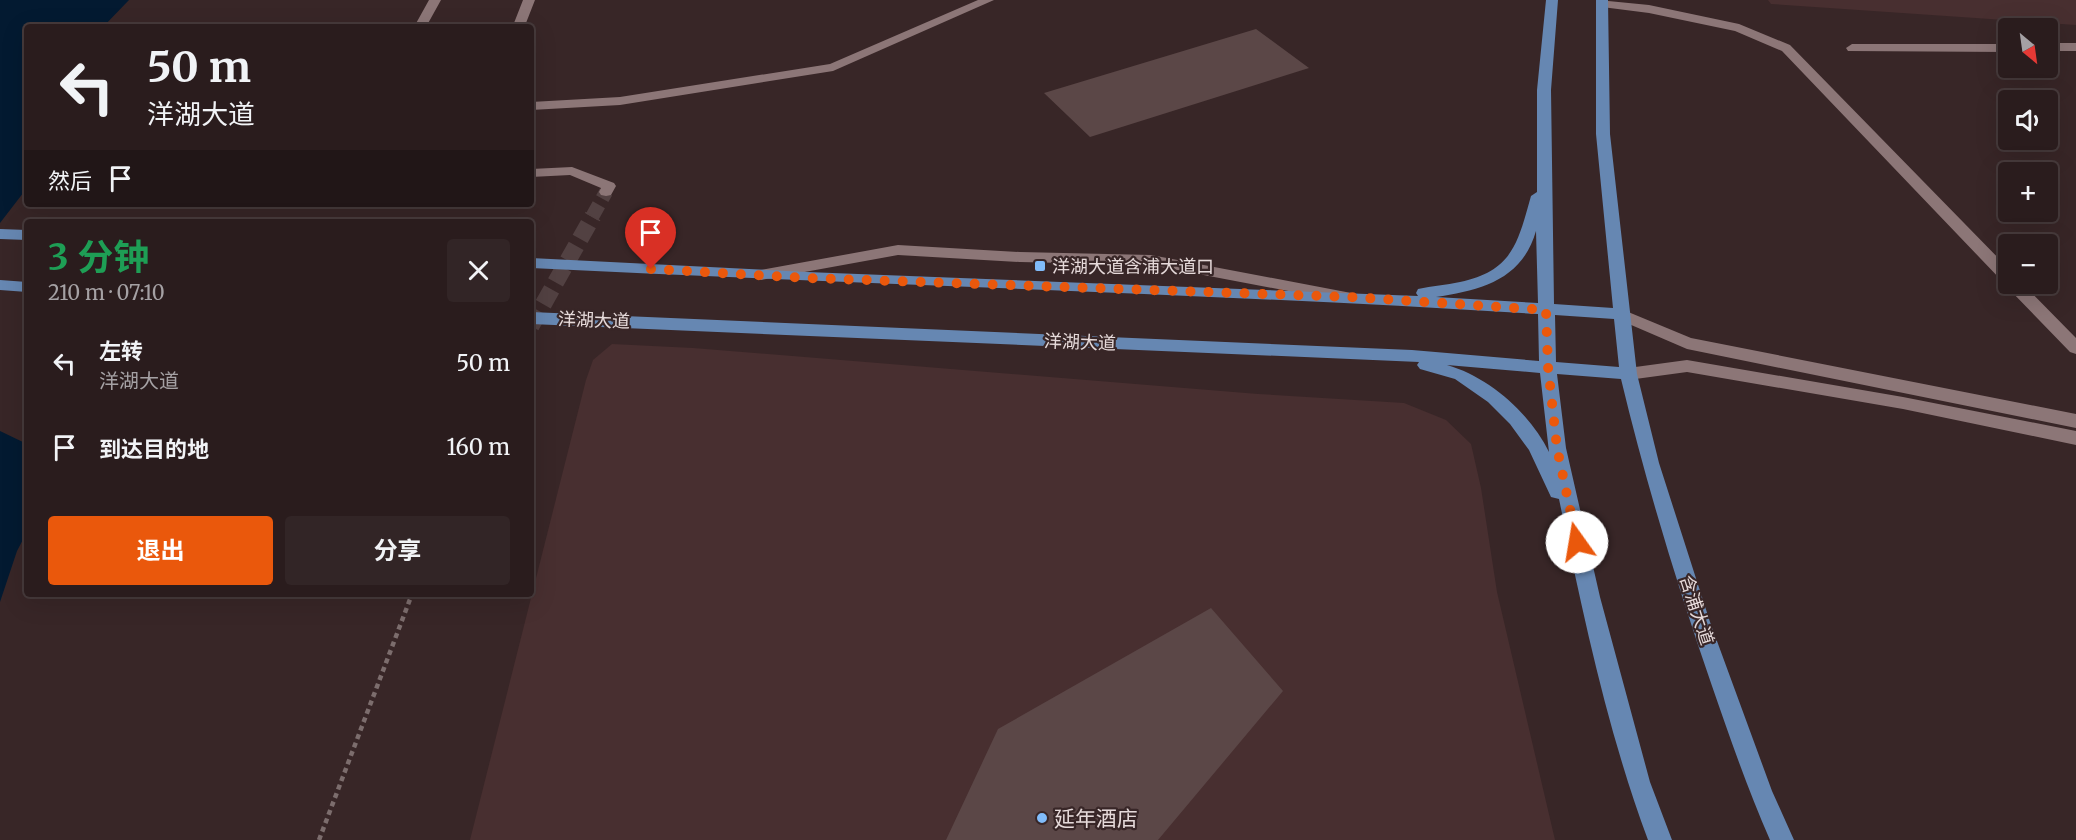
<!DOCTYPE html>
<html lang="zh">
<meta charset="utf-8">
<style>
body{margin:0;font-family:Merriweather,"Noto Sans SC",serif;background:#322526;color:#f1f3f6;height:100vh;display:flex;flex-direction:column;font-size:22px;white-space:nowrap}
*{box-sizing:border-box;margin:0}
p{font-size:20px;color:#a5a1a4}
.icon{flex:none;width:33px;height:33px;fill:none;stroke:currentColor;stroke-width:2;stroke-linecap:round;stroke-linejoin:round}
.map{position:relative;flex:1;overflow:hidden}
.side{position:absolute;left:24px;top:219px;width:510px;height:378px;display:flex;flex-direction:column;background:#2a1c1d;border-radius:6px;box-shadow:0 6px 24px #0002,0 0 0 2px #463a3b}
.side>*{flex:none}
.hud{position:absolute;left:24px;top:24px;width:510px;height:183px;border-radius:6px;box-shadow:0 6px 24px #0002,0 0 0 2px #463a3b;background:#2a1c1d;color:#f1f3f6;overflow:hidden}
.needle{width:39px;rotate:151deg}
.tools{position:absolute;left:1998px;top:18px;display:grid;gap:12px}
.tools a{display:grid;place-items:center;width:60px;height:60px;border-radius:6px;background:#2a1c1d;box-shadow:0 6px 24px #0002,0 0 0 2px #463a3b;font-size:30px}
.pin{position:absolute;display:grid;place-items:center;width:51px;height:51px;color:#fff;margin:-62px -26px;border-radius:50% 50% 50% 0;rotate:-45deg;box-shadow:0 0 6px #0007}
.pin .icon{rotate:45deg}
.me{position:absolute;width:66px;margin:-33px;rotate:347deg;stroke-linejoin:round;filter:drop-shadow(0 0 4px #0008)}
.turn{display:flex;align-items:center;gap:21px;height:126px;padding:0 24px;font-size:27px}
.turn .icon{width:78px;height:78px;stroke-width:2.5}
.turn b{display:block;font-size:42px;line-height:51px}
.then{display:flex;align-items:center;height:57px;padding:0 24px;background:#0003;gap:12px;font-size:22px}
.round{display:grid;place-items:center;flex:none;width:63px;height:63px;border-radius:6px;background:#322526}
.summary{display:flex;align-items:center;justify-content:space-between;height:102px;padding:0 24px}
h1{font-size:36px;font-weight:700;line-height:45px;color:#1e9e55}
.cta{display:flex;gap:12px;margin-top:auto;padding:12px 24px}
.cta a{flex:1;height:69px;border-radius:6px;background:#ea580c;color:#fff;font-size:24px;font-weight:700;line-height:69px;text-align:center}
.cta a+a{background:#322526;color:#f1f3f6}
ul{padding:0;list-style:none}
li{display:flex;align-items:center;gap:18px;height:84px;padding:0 24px}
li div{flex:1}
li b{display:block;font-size:22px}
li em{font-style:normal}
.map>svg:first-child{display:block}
.built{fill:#482f30}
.water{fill:#031a31}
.building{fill:#5b4747}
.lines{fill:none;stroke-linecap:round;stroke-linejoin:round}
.street-tunnel-far1{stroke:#524142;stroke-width:14;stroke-dasharray:14 7;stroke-linecap:butt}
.street-tunnel{stroke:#524142;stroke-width:17;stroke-dasharray:17 8;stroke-linecap:butt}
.path{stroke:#7c6d6d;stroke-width:4.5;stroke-dasharray:5 4;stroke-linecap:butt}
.lane{fill:#8c7677;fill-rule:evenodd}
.street{fill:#8c7677;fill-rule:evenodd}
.primary{fill:#6687b2;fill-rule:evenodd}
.route{stroke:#ea580c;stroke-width:10;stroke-dasharray:0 18}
.poi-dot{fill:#81bcfa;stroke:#382627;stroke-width:2}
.labels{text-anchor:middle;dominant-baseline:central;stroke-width:4.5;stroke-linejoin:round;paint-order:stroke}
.poi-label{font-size:18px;fill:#e6dada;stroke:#382627;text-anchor:start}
.street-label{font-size:18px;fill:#e6dada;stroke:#382627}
.near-poi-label{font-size:21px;fill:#e6dada;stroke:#382627;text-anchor:start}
</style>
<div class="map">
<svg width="2076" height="840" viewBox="0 0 2076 840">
<rect width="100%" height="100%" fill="#382627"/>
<path class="built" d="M1768 0H2076V25L1771 4Z
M612 344 693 348 1258 394 1404 403 1446 420 1471 444 1481 488 1497 592 1555 840H470L586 380 593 360Z"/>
<path class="water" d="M0 0H129L103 27H27V188L0 223Z
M0 431 27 444V532L17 551 0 602Z"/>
<path class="building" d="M1256 29 1309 68 1090 137 1044 93Z
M1211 608 1283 691 1158 840H946L998 729Z"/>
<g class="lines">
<path class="street-tunnel-far1" d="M592 217 606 192"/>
<path class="street-tunnel" d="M531 326 593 216"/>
<path class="path" d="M319 840 412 594"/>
<path class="lane" d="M1598 0 1649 5 1739 24 1790 45 2008 268V284H2023L2076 338V354L2070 352 2008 288 2007 282 2002 281 1782 51 1735 31 1649 13 1602 7 1598 6Z
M898 245 1020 252 1151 255 1346 292 1352 293 1354 297 1352 301 1346 302 1151 265 1020 262 898 255 761 280 753 275 761 270Z"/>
<path class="street" d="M429 0H441L426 27H414Z
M523 0H535L526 23 520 27 514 23Z
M978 0H994L833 71 620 105 531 110V102L620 97 830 64Z
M2048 43H2076V51H2048Z
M1852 44H2008V52L1848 51 1846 48Z
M572 167 614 183 616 186 611 195 606 196 601 195 599 192 601 188 570 175 531 177V169Z
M1621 309 1691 338 2076 414V428L1687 349 1615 318 1613 314 1615 310Z
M1687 360 1903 397 2076 431V445L1903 409 1687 372 1628 380 1622 378 1619 374 1622 370 1628 368Z"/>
<path class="primary" d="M1546 0H1558L1551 90 1554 304 1613 308 1596 134V0H1608L1610 134 1637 374 1659 463 1710 622 1772 791 1794 840H1770C1748 790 1730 738 1712 686 1677 585 1646 483 1621 379L1557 374 1566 448 1600 597 1650 782 1672 840H1648C1607 730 1583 614 1559 499L1551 497 1529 450 1510 424 1488 402 1455 379 1420 369 1417 365 1419 362 531 324V312L1412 350 1539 361 1538 314C1203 293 867 285 531 268V258L807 272 1418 296 1416 293 1418 289C1432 286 1446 285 1460 282 1513 271 1518 242 1531 196L1537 192V90ZM1536 231 1538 303 1436 297C1481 290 1522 280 1536 231ZM1555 315 1614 319 1619 367 1556 362ZM1447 365 1540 373 1549 452C1530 413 1489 377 1447 365Z
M0 229 27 230V240L0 239Z
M0 280 27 282V292L0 290Z"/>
</g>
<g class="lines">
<path class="route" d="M651 269 807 278 1350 297 1546 310 1548 367 1557 448 1577 542"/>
</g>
<g class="poi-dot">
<rect x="1034" y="260" width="12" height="12" rx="3"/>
<circle cx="1042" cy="818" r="6"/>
</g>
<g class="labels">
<g class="poi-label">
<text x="1052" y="266">洋湖大道含浦大道口</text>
</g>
<g class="street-label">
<text transform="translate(594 320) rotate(2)">洋湖大道</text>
<text transform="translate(1080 342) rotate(2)">洋湖大道</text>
<text transform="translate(1697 610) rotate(72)">含浦大道</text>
</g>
<g class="near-poi-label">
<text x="1054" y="818">延年酒店</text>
</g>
</g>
</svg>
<div class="tools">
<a><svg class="needle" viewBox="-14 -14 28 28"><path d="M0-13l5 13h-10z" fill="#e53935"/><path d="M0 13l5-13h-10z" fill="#a5a1a4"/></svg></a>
<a><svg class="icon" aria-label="sound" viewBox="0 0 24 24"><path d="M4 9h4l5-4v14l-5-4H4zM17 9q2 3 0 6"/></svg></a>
<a>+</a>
<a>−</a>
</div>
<div class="pin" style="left:651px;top:269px;background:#d93025"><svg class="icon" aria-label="arrive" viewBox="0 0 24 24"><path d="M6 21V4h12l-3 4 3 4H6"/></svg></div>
<svg class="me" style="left:1577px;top:542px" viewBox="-20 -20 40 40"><circle r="19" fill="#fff"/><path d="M0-13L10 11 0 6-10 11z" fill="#ea580c"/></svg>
<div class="hud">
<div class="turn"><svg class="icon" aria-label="left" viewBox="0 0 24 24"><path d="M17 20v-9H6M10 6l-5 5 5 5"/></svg><div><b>50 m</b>洋湖大道</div></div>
<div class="then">然后<svg class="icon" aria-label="arrive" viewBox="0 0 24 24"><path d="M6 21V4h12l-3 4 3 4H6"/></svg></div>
</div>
<section class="side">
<div class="summary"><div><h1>3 分钟</h1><p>210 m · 07:10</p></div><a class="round"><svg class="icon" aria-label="close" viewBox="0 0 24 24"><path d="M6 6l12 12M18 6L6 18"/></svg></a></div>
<ul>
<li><svg class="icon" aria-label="left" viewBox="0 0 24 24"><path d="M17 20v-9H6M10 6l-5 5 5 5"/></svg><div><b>左转</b><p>洋湖大道</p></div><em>50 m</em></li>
<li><svg class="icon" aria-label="arrive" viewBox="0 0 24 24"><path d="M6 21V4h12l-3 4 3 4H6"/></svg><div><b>到达目的地</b></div><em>160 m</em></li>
</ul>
<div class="cta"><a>退出</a><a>分享</a></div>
</section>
</div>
